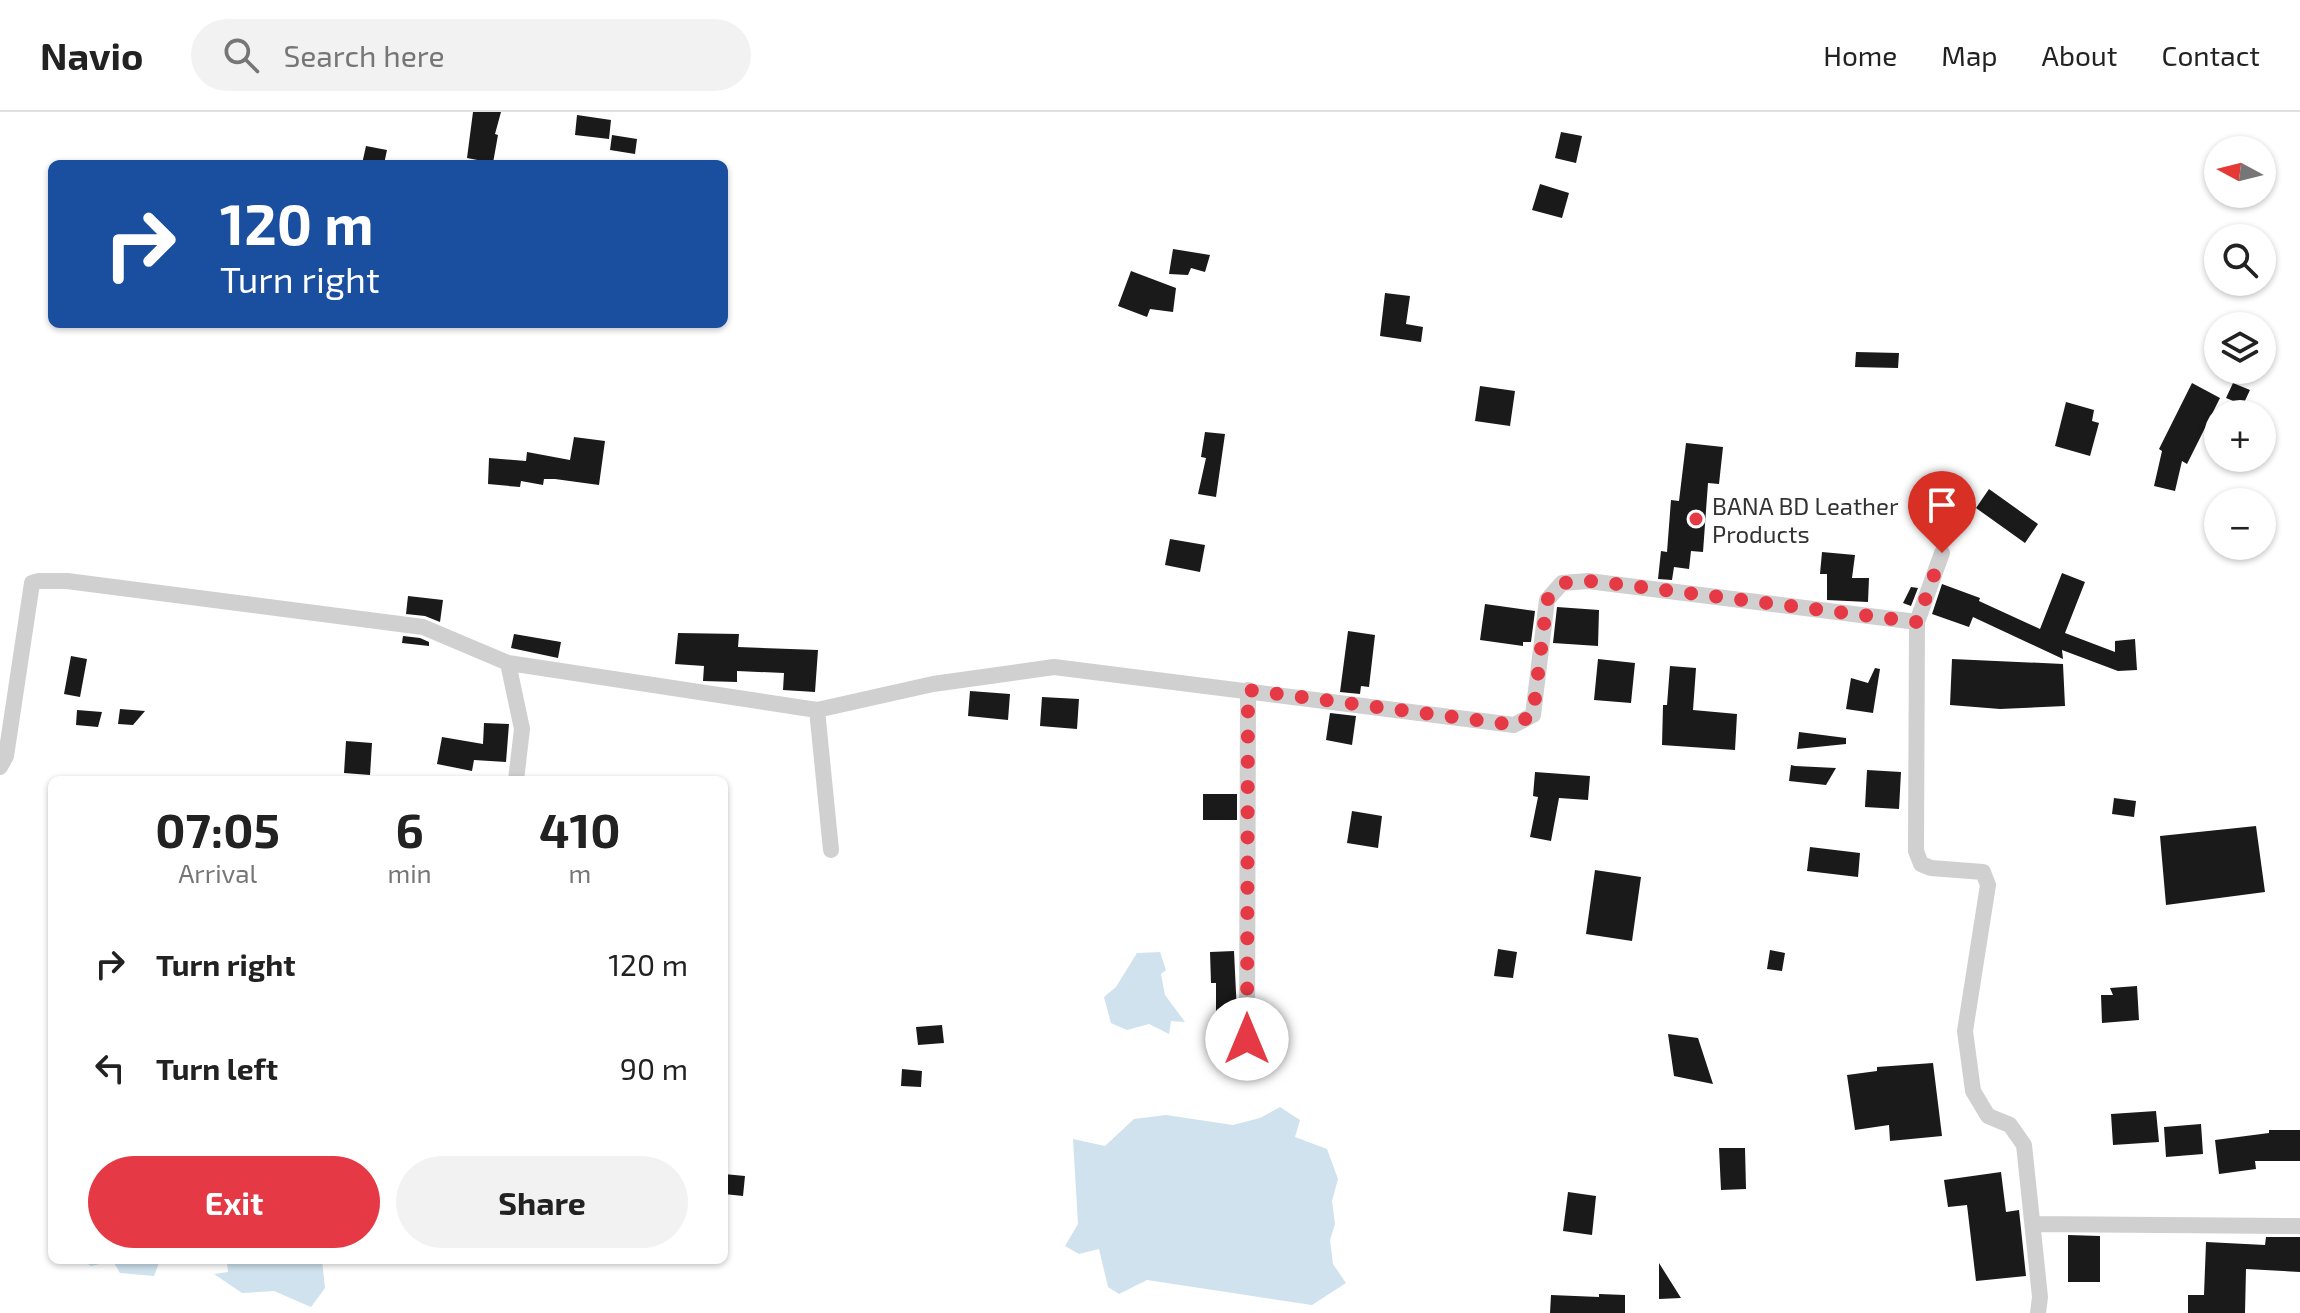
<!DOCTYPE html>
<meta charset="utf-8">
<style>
body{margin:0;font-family:"Exo 2",sans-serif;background:#f2f2f2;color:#222;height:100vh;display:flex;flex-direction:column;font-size:30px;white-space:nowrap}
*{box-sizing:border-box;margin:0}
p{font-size:26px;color:#767676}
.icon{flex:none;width:44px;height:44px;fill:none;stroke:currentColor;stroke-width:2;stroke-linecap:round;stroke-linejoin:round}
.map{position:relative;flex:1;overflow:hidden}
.sheet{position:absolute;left:48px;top:664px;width:680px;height:488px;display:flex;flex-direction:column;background:#fff;border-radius:12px;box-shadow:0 2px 6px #0004}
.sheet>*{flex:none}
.hud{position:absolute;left:48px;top:48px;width:680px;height:168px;border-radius:12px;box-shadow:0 2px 6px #0004;background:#1a4fa0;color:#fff;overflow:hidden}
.needle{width:52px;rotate:277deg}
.controls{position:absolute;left:2204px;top:24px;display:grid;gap:16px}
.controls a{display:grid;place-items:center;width:72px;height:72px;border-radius:50%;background:#fff;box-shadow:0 2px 6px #0004;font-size:40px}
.pin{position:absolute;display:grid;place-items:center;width:68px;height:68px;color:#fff;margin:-82px -34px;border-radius:50% 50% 50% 0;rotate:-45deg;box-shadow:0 0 8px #0007}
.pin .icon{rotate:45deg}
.me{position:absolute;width:88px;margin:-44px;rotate:0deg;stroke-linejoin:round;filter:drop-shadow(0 0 6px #0008)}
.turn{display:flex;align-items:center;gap:28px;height:168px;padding:0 40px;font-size:36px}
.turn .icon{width:104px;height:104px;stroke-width:2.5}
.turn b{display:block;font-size:56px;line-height:68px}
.eta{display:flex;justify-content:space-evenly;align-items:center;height:136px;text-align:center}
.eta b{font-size:48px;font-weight:700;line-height:56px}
.cta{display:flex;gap:16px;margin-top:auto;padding:16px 40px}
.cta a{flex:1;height:92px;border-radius:48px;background:#e63946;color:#fff;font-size:32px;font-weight:700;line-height:92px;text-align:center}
.cta a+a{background:#f2f2f2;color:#222}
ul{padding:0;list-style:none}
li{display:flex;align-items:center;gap:24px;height:104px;padding:0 40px}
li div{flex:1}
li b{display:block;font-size:30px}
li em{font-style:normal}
header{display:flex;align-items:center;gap:48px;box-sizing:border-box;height:112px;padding:0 40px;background:#fff;border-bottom:2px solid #e0e0e0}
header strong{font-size:38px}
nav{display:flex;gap:44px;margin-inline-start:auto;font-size:28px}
.search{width:560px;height:72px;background:#f2f2f2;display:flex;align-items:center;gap:20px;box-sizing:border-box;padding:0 28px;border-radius:44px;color:#767676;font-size:30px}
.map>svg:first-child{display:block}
.water{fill:#cfe2ee}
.building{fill:#1a1a1a}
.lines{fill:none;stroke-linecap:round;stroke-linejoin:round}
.street{stroke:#d0d0d0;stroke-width:16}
.route{stroke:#e63946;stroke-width:14;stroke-dasharray:0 25.2}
.poi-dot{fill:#e63946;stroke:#fff;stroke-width:3}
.labels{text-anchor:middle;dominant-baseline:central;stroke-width:8;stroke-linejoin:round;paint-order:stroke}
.poi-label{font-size:24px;fill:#333;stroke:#fff;text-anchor:start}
</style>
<header>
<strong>Navio</strong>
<div class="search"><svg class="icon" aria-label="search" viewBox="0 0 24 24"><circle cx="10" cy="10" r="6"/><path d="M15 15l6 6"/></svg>Search here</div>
<nav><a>Home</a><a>Map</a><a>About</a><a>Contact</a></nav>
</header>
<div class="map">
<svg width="2300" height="1201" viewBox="0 0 2300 1201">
<rect width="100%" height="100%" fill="#fff"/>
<path class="water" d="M1160 840 1166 858 1161 862 1165 883 1185 910 1171 909 1169 922 1149 912 1127 918 1111 911 1104 885 1116 875 1137 841Z
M1280 995 1300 1008 1295 1025 1327 1037 1338 1067 1332 1089 1335 1112 1330 1128 1333 1152 1346 1171 1312 1193 1147 1168 1119 1182 1108 1175 1099 1137 1079 1142 1065 1134 1078 1112 1073 1027 1105 1034 1134 1007 1166 1003 1233 1013 1260 1006Z
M82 1148H160L154 1164 120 1161 113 1149 91 1154Z
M237 1148H322L325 1176 311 1195 274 1179 242 1181 214 1162 228 1160 227 1150Z"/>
<path class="building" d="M473 0H501L495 22 498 23 493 51 467 46Z
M577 3 611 8 609 27 575 23Z
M1561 20 1582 24 1576 51 1555 46Z
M612 23 637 27 635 42 610 38Z
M366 34 387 38 384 52H362Z
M1540 72 1569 81 1562 106 1532 98Z
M1173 137 1210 143 1205 160 1191 156 1188 163 1169 162Z
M1131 159 1176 176 1173 200 1150 197 1147 205 1118 194Z
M1385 181 1410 184 1406 212 1423 215 1421 230 1380 224Z
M1856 240 1899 241 1898 256 1855 255Z
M2192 271 2220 286 2187 352 2182 349 2175 379 2154 374 2162 339 2159 337Z
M2233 271 2250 278 2243 293 2226 286Z
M1480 274 1515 279 1510 314 1475 309Z
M2066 290 2094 298 2092 309 2099 311 2090 344 2055 334Z
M1205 320 1225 322 1216 385 1198 382 1206 346 1201 345Z
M574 325 605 329 599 373 555 367H544L543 373 521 369 520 375 488 372 489 346 526 349 527 340 570 348Z
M1686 331 1723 335 1719 372 1708 371 1703 440 1691 439 1689 457 1674 455 1672 468 1658 467 1661 439 1667 440 1671 388 1679 389Z
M1989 377 2038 412 2025 431 1976 396Z
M1170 427 1205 433 1200 460 1165 453Z
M1822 440 1855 443 1852 466H1869L1868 490 1827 488V462H1820Z
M2062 461 2085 470 2065 521 2115 540V529L2135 527 2137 558 2118 559 2062 538 2063 547 1973 505 1969 515 1932 502 1942 472 1980 486 1979 489 2040 517Z
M1911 475 1918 476 1911 494 1903 491Z
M408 484 443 488 440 510 425 504 406 502Z
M1485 492 1535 499 1531 530H1523V534L1480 528Z
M1557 495 1599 498 1598 534 1553 531Z
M1348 519 1375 523 1369 575 1361 574 1360 582 1340 580Z
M678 521 739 522 738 535 818 538 815 580 783 578 784 561 737 559V570L703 569 704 554 675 552Z
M514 522 561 530 558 546 511 536Z
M403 524 420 526 429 530V534L402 531Z
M71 544 87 547 80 585 64 582Z
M1598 547 1635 551 1631 591 1594 588Z
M1952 547 2063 552 2065 594 2000 597 1950 593Z
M1670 554 1696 556 1693 598 1737 602 1735 638 1662 633 1663 593H1667Z
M1875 556 1880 557 1873 601 1846 597 1851 566 1868 571Z
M970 579 1010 582 1008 608 968 604Z
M1042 585 1079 587 1077 617 1040 614Z
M120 597 145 599 133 613 118 612Z
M77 598 102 600 98 615 76 613Z
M1330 601 1356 604 1352 633 1326 628Z
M484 611 509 612 506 650 474 648 472 659 437 652 442 625 483 632Z
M1799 620 1846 626V632L1797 637Z
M346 629 372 631 370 663 344 661Z
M1791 653 1795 654 1836 656 1826 673 1789 669Z
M1867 658 1901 660 1899 697 1865 695Z
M1535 660 1590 664 1588 688 1559 686 1551 729 1530 725 1538 685 1533 684Z
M1203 682H1237V708H1203Z
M2114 686 2136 689 2134 705 2112 702Z
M1352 699 1382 704 1378 736 1347 731Z
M2256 714 2265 780 2166 793 2160 724Z
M1810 735 1860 741 1858 765 1807 759Z
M1595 758 1641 765 1632 829 1586 822Z
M1498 837 1517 840 1513 866 1494 864Z
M1770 838 1785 841 1782 859 1767 857Z
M1234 839 1239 943 1209 941 1211 921H1216V871H1211L1210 840Z
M2137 874 2139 908 2102 911 2101 883H2113L2110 876Z
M942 913 944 931 918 933 916 915Z
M1668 922 1698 926 1713 972 1674 964Z
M1933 951 1942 1024 1890 1029 1889 1013 1855 1018 1847 963 1877 959V955Z
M902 957 922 959 921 975 901 974Z
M2156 999 2159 1030 2113 1033 2111 1002Z
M2201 1012 2203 1042 2166 1045 2164 1015Z
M2269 1018H2300V1049H2255L2256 1057 2219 1062 2215 1028 2269 1021Z
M1719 1036H1745L1746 1077 1721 1078Z
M2001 1060 2006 1100 2019 1098 2026 1164 1976 1169 1967 1093 1948 1095 1944 1068Z
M724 1062 745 1064 743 1084 724 1082Z
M1568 1080 1596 1084 1592 1123 1563 1119Z
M2068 1123 2100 1124V1170H2068Z
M2266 1125H2300V1160L2246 1157 2245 1201H2188V1183H2204L2206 1130 2265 1133Z
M1659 1151 1681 1186 1659 1187Z
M1599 1182 1625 1183V1201H1550L1551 1183 1599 1185Z"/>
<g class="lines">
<path class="street" d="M1942 441 1917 510 1916 739 1921 752 1931 756 1983 760 1988 773 1965 919 1973 979 1988 1004 2010 1013 2024 1033 2040 1185 2038 1201
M508 551 522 617 516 668
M817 598 831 738
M0 655 6 644 32 471 39 469H67L423 515 508 551 817 598 933 572 1054 555 1514 613 1533 603 1547 488 1562 471 1588 469 1917 510
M1247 927 1248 578
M2033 1112 2300 1114"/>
</g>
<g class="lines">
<path class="route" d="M1247 927 1248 578 1514 613 1533 603 1547 488 1562 471 1588 469 1617 472 1917 510 1942 441"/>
</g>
<circle class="poi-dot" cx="1696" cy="407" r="8"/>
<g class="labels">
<g class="poi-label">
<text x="1712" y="393">BANA BD Leather<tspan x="1712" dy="28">Products</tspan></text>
</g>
</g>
</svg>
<div class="controls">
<a><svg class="needle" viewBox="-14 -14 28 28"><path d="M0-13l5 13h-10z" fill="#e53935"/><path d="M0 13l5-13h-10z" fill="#767676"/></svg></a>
<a><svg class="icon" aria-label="search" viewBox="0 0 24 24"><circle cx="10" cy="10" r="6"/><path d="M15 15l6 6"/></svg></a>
<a><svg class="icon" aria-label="layers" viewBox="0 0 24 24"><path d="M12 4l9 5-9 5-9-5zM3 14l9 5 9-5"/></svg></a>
<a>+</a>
<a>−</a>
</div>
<div class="pin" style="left:1942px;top:441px;background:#d93025"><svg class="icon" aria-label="arrive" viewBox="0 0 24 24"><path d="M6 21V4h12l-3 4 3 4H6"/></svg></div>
<svg class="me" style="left:1247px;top:927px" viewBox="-20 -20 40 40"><circle r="19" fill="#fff"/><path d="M0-13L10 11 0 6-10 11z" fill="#e63946"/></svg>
<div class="hud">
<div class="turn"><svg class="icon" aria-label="right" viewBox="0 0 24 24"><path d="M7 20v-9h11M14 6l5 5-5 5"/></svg><div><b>120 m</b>Turn right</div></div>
</div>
<section class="sheet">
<div class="eta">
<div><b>07:05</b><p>Arrival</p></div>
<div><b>6</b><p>min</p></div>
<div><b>410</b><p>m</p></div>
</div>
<ul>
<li><svg class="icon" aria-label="right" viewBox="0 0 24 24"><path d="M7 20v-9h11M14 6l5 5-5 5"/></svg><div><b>Turn right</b></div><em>120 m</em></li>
<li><svg class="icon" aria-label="left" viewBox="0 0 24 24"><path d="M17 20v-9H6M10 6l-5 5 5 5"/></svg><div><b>Turn left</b></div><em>90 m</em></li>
</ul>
<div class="cta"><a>Exit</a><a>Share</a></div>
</section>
</div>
